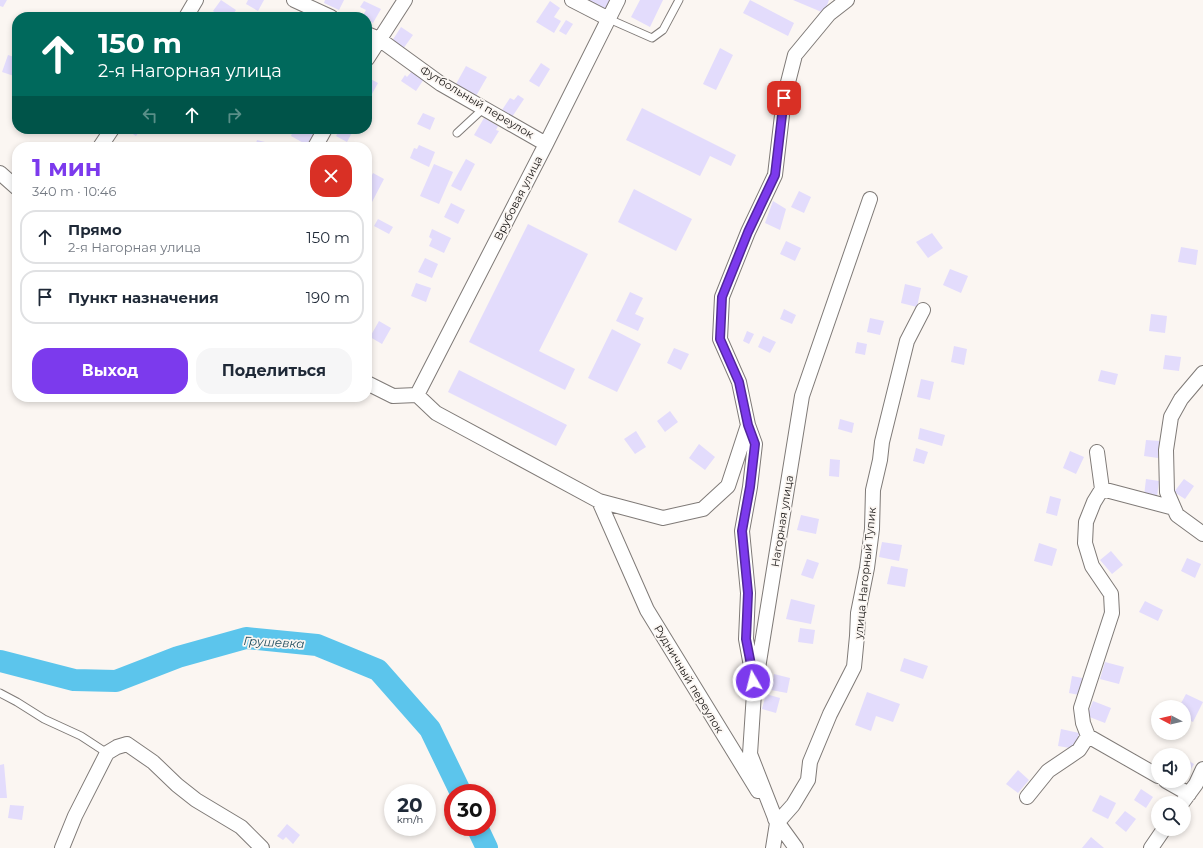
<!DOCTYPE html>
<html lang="ru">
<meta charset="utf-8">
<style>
body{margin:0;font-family:Montserrat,sans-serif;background:#f6f6f7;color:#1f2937;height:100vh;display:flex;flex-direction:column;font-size:15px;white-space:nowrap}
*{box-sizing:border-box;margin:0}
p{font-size:13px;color:#747a83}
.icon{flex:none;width:22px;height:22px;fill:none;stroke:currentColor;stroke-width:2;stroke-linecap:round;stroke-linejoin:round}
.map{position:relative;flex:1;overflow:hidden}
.details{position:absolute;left:12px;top:142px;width:360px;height:260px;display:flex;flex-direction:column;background:#fff;border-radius:16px;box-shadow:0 2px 6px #0003}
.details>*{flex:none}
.hud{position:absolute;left:12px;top:12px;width:360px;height:122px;border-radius:16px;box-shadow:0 2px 6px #0003;background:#00695c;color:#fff;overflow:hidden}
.needle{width:26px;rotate:277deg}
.controls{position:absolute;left:1151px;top:700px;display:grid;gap:8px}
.controls a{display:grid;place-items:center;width:40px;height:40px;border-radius:50%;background:#fff;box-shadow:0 2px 6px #0003;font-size:20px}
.speed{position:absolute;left:384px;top:784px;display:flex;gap:8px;font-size:20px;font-weight:700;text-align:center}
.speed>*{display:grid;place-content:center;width:52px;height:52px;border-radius:50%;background:#fff;box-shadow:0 2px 6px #0003;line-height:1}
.speed small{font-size:10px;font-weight:400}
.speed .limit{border:6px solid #d22;background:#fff;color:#111}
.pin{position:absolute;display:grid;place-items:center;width:34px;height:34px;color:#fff;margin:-17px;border-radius:8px;box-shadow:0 2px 6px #0006}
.me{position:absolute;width:44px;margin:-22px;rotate:352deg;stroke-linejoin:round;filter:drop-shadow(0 0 3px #0008)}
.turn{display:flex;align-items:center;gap:14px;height:84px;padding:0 20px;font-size:18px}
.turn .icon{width:52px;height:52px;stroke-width:2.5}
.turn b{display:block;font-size:28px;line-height:34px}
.lanes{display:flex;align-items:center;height:38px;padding:0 20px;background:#0003;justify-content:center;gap:20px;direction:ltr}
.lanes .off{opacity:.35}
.round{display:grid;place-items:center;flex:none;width:42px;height:42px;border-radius:16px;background:#f6f6f7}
.head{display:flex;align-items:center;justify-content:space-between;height:68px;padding:0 20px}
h1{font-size:24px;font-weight:700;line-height:30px;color:#7c3aed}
.button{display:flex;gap:8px;margin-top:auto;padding:8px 20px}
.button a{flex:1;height:46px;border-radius:16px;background:#7c3aed;color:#fff;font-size:16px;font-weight:700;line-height:46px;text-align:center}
.button a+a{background:#f6f6f7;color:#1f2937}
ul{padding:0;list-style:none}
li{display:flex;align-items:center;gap:12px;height:54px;margin:0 8px 6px;padding:0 12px;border:2px solid #e0e1e3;border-radius:16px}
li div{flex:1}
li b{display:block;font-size:15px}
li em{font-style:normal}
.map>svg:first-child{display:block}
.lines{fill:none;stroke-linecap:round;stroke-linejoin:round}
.river{stroke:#5cc5ec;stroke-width:22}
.building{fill:#e3dcfc}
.service-casing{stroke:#7f7a77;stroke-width:9}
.minor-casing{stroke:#7f7a77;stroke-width:16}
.service{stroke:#fff;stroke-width:7}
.minor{stroke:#fff;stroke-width:14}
.route-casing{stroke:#51269a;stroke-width:10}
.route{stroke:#7c3aed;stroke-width:7}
.labels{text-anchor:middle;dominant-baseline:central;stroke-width:3.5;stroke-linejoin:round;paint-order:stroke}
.street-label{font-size:11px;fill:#181615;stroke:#fbf6f2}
.water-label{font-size:12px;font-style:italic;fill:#1e4b5c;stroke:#fbf6f2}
</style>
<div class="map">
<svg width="1203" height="848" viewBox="0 0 1203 848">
<rect width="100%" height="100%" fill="#fbf6f2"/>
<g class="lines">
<path class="river" d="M0 661 74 680 116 681 178 657 246 638 317 645 378 670 430 729 461 793
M477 827 487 848"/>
</g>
<path class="building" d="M0 0H7L3 7 0 6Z
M221 0 236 10 231 17H221L213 11Z
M248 0H264L258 11 246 4Z
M325 0H344L339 10 324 3Z
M584 0H610L605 10Z
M640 0H663L650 27 631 17Z
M750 0 794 23 788 36 743 13Z
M793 0H829L824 13Z
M364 1 381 9 373 23 367 20V17H362L366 10 360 7Z
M550 1 560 8 554 17 561 21 554 33 536 22Z
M566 20 573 24 566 35 559 31Z
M401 27 413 35 403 49 392 41Z
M720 48 733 55 716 90 703 84Z
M8 55 17 58V77L2 72Z
M541 63 550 69 539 87 529 81Z
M466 66 487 77 476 96 456 84Z
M412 71 424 79 416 91 401 81 405 75 407 77Z
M367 77 378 83 367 103Z
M518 95 524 99 512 117 502 110 510 98 514 100Z
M642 108 736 155 731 166 710 156 700 176 626 140Z
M423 113 435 118 430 130 417 124Z
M484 118 498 126 496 130 499 131 491 144 474 135Z
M125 129H141L136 136Z
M294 129H306L314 133 307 145 291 136Z
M340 129H354L347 142 336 136Z
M257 140 277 145V147H255Z
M290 142 302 147H288Z
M419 145 435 152 429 167 410 158 414 148 417 149Z
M466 159 475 164 461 191 451 186Z
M434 164 453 172 439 204 420 196Z
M373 173 384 179 372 202 367 200V185Z
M634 189 692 219 676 251 618 222Z
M799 191 811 197 804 213 791 207Z
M773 201 786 209 780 230 765 223Z
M451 203 465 210 458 224 444 217Z
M378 219 393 227 389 234 374 226Z
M528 224 588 254 539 351 575 369 565 390 469 342Z
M432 229 451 238 444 253 429 246 432 239 429 237Z
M932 233 943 248 928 258 916 242Z
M786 241 801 248 795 261 780 254Z
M1181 247 1198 250 1196 265 1178 262Z
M425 258 438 264 432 278 418 272Z
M950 269 968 276 961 293 943 285Z
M416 283 431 288 426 302 411 296Z
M905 284 921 288 917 307 901 303Z
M630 292 643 298 635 314 644 318 638 331 616 321Z
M784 309 796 315 792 324 780 319Z
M1151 314 1167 316 1165 333 1149 331Z
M870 318 884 321 880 335 867 332Z
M379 321 391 328 382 344 370 337Z
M612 329 641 344 617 392 588 378Z
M747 331 754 334 749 344 743 341Z
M763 336 776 342 770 353 758 347Z
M857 342 867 344 865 355 855 353Z
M954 346 967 349 964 365 951 362Z
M674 348 689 354 681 370 667 363Z
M1165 355 1181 357 1179 371 1163 369Z
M459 370 567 425 556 446 448 392Z
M1101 370 1118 374 1115 385 1098 381Z
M921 379 934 382 930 400 917 397Z
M670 411 678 422 665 432 657 421Z
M840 419 854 423 852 433 838 429Z
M920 428 945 435 942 446 918 439Z
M636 431 646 447 635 454 624 439Z
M1146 440 1160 441 1158 458 1144 456Z
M699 444 715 457 705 470 689 458Z
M916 448 928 452 924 464 913 461Z
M1070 451 1084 457 1076 474 1063 468Z
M830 459 840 460 839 477 829 476Z
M1146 479 1159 481 1157 497 1144 496Z
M1184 479 1194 486 1185 499 1174 492Z
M1050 496 1061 499 1057 516 1046 513Z
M801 515 819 519 816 534 797 530Z
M882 542 902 545 899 561 879 557Z
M1039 543 1057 549 1052 566 1034 561Z
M1111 551 1123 565 1112 574 1100 560Z
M1187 558 1201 564 1195 578 1181 571Z
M807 559 819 563 813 579 801 575Z
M891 566 908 569 905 587 887 584Z
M791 599 815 605 811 624 786 619Z
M1145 601 1163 610 1158 621 1139 612Z
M800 628 815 630 813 644 798 642Z
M904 658 928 666 923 679 900 671Z
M1105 662 1124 667 1119 684 1100 679Z
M774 674 790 678 787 693 771 690Z
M1072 676 1087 679 1084 696 1069 693Z
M867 692 900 704 893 722 876 716 871 731 855 725Z
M766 694 780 698 776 713 762 709Z
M1186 694 1203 702 1193 722 1184 718V707H1179Z
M1093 701 1111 708 1105 723 1087 716Z
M1061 729 1079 733 1076 749 1058 746Z
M1184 758 1194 764 1186 777 1184 775Z
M4 764 7 798H0V765Z
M1018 770 1029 780 1018 793 1006 784Z
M1141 789 1153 797 1146 808 1134 800Z
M1100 795 1116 803 1108 819 1092 811Z
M10 805 24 806 22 820 8 818Z
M1125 811 1136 819 1126 832 1115 823Z
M287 824 300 835 293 844 286 837 283 840 277 836Z
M1091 837 1104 848H1082Z"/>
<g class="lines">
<g class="service-casing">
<path id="service" d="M609 19 652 38 663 30 679 0
M457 133 484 108
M0 693 17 702 44 719 81 736 107 753"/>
</g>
<g class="minor-casing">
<path id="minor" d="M294 0 331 17
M572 0 609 19
M186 17 196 0
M367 34 379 39 441 84 546 144
M367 59 405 0
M100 147 112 129
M315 147 325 129
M0 173 17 188
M1203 373 1181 399 1171 417 1166 450 1167 492 1177 515 1203 534
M367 383 393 396 417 395 436 413 599 501 663 518 703 509 728 486 748 425 739 382 720 339 722 297 748 232 775 175 784 98 795 55 829 14 847 0
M417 395 546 144 618 0
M748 425 755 444 750 487 742 531 748 593 746 639 753 677
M1102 489 1174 508
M599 501 647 610 758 791
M1088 736 1158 776
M1166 781 1189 794
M1027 797 1048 771 1079 750 1088 736 1083 723 1081 708 1112 613 1111 594 1092 566 1085 543 1086 522 1094 502 1102 489 1097 452
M1182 803 1196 784 1203 769
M775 819 796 848
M777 823 793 805 808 780 810 762 830 714 854 667 857 636 858 613 867 568 872 529 873 490 880 460 882 442 907 341 923 310
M62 848 75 816 107 753 117 747 127 744 153 762 177 785 196 800 241 827 262 848
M773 848 777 823 750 754 754 693 802 396 870 199
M1151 848 1164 829"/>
</g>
<use href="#service" class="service"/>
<use href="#minor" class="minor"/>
</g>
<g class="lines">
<g class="route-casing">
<path id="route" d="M753 681 752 670 746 639 748 593 742 531 750 487 755 444 748 425 739 382 720 339 722 297 748 232 775 175 784 98"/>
</g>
<use href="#route" class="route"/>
</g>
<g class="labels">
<g class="street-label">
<text transform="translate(477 102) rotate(31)">Футбольный переулок</text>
<text transform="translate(518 198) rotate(-63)">Врубовая улица</text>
<text transform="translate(782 521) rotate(-81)">Нагорная улица</text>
<text transform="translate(865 573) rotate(-84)">улица Нагорный Тупик</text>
<text transform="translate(689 679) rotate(59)">Рудничный переулок</text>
</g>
<g class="water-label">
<text transform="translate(274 642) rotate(3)">Грушевка</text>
</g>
</g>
</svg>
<div class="controls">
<a><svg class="needle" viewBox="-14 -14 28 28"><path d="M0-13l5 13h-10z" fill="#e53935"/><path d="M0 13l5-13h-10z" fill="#747a83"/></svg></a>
<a><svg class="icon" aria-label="sound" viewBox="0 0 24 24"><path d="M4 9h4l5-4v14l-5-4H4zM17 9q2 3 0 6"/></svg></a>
<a><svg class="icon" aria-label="search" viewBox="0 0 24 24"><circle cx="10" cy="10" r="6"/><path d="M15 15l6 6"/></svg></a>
</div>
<div class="speed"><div>20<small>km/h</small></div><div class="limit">30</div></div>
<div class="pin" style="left:784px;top:98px;background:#d93025"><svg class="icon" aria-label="arrive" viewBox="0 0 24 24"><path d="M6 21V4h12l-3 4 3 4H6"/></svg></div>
<svg class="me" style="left:753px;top:681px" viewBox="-20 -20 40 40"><circle r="17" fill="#7c3aed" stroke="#fff" stroke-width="3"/><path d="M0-11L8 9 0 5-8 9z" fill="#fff"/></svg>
<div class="hud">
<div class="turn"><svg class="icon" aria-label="ahead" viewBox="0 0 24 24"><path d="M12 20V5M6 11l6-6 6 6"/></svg><div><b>150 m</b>2-я Нагорная улица</div></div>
<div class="lanes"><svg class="icon off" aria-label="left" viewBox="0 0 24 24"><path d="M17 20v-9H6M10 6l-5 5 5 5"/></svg><svg class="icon" aria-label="ahead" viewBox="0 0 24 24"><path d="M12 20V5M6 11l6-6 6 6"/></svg><svg class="icon off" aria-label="right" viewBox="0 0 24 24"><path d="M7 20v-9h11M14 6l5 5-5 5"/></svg></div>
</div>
<section class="details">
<div class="head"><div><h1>1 мин</h1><p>340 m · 10:46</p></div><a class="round" style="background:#d93025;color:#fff"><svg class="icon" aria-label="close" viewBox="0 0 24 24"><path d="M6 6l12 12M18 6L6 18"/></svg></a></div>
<ul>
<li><svg class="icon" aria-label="ahead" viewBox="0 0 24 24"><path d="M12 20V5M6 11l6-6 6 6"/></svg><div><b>Прямо</b><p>2-я Нагорная улица</p></div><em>150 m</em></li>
<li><svg class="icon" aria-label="arrive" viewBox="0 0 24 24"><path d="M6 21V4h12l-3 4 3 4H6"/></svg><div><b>Пункт назначения</b></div><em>190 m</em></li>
</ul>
<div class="button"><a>Выход</a><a>Поделиться</a></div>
</section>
</div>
